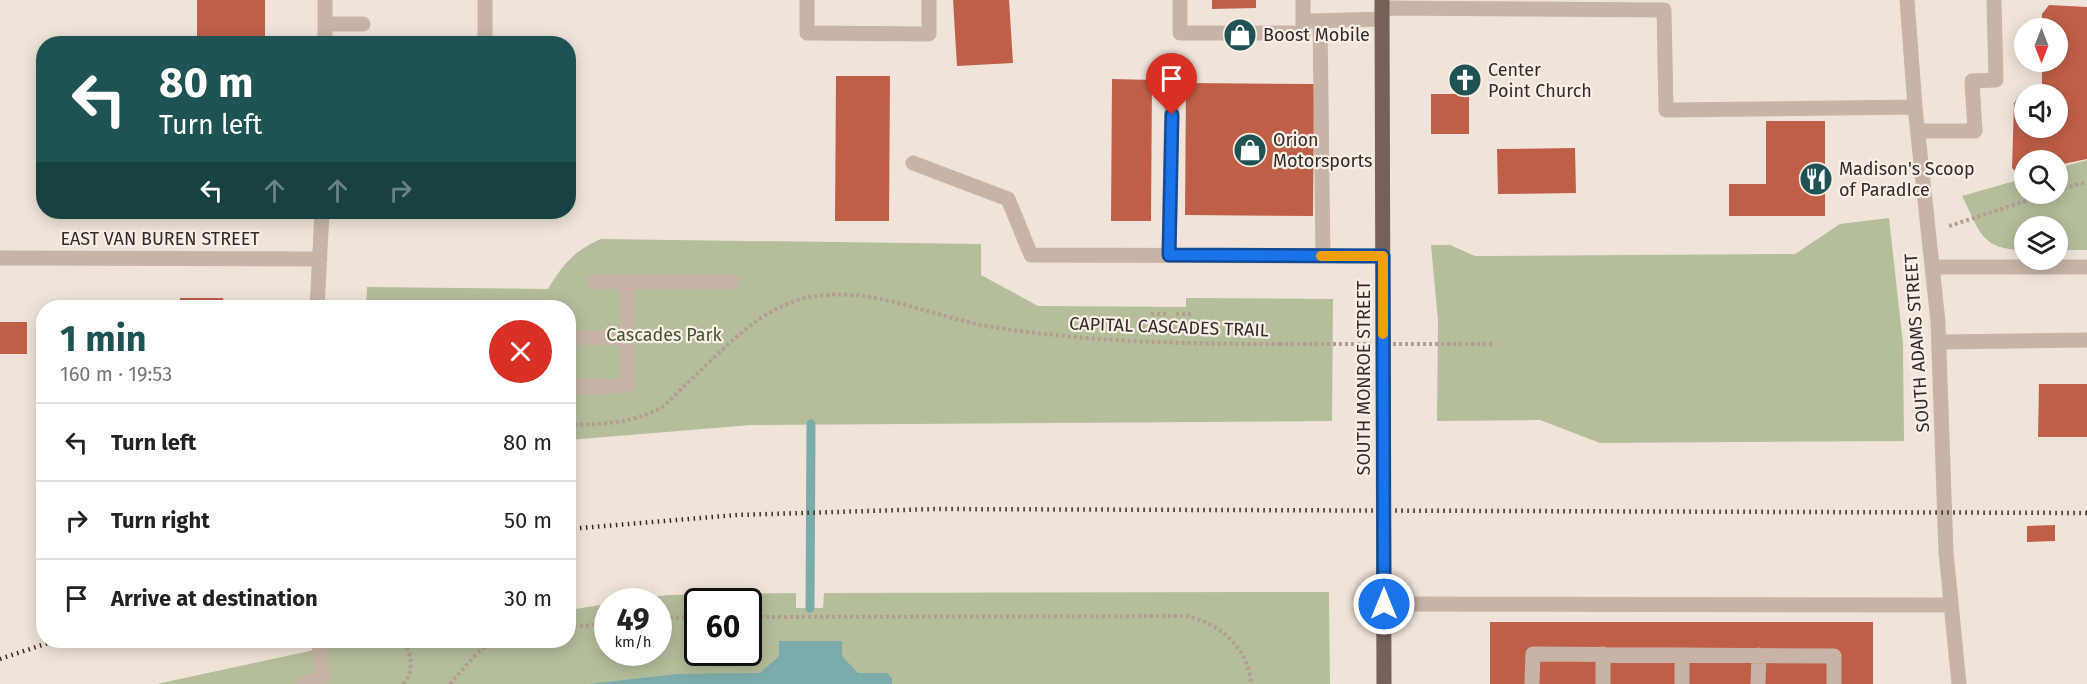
<!DOCTYPE html>
<meta charset="utf-8">
<style>
body{margin:0;font-family:"Fira Sans",sans-serif;background:#f6f6f6;color:#222;height:100vh;display:flex;flex-direction:column;font-size:22px;white-space:nowrap}
*{box-sizing:border-box;margin:0}
p{font-size:20px;color:#767676}
.icon{flex:none;width:33px;height:33px;fill:none;stroke:currentColor;stroke-width:2;stroke-linecap:round;stroke-linejoin:round}
.map{position:relative;flex:1;overflow:hidden}
.panel{position:absolute;left:36px;top:300px;width:540px;height:348px;display:flex;flex-direction:column;background:#fff;border-radius:24px;box-shadow:0 3px 15px #0003}
.panel>*{flex:none}
.guide{position:absolute;left:36px;top:36px;width:540px;height:183px;border-radius:24px;box-shadow:0 3px 15px #0003;background:#1f5353;color:#fff;overflow:hidden}
.needle{width:39px;rotate:180deg}
.controls{position:absolute;left:2014px;top:18px;display:grid;gap:12px}
.controls a{display:grid;place-items:center;width:54px;height:54px;border-radius:50%;background:#fff;box-shadow:0 3px 15px #0003;font-size:30px}
.speed{position:absolute;left:594px;top:588px;display:flex;gap:12px;font-size:30px;font-weight:700;text-align:center}
.speed>*{display:grid;place-content:center;width:78px;height:78px;border-radius:50%;background:#fff;box-shadow:0 3px 15px #0003;line-height:1}
.speed small{font-size:15px;font-weight:400}
.speed .limit{border:3px solid #111;border-radius:9px;background:#fff;color:#111}
.pin{position:absolute;display:grid;place-items:center;width:51px;height:51px;color:#fff;margin:-62px -26px;border-radius:50% 50% 50% 0;rotate:-45deg;box-shadow:0 0 6px #0007}
.pin .icon{rotate:45deg}
.me{position:absolute;width:66px;margin:-33px;rotate:0deg;stroke-linejoin:round;filter:drop-shadow(0 0 4px #0008)}
.turn{display:flex;align-items:center;gap:21px;height:126px;padding:0 24px;font-size:27px}
.turn .icon{width:78px;height:78px;stroke-width:2.5}
.turn b{display:block;font-size:42px;line-height:51px}
.lanes{display:flex;align-items:center;height:57px;padding:0 24px;background:#0003;justify-content:center;gap:30px;direction:ltr}
.lanes .off{opacity:.35}
.round{display:grid;place-items:center;flex:none;width:63px;height:63px;border-radius:32px;background:#f6f6f6}
.summary{display:flex;align-items:center;justify-content:space-between;height:102px;padding:0 24px}
h1{font-size:36px;font-weight:700;line-height:45px;color:#1f5353}
ul{padding:0;list-style:none}
li{display:flex;align-items:center;gap:18px;height:78px;padding:0 24px;border-top:2px solid #e0e0e0}
li div{flex:1}
li b{display:block;font-size:22px}
li em{font-style:normal}
.map>svg:first-child{display:block}
.green{fill:#b4be9b;fill-rule:evenodd}
.water{fill:#7bacab}
.lines{fill:none;stroke-linecap:round;stroke-linejoin:round}
.stream{stroke:#7bacab;stroke-width:9}
.building{fill:#c05f48}
.path{stroke:#b39e91;stroke-width:4;stroke-dasharray:3 3;stroke-linecap:butt}
.minor{stroke:#c7b4a7;stroke-width:15}
.major{stroke:#756159;stroke-width:15}
.rail{stroke:#342a27;stroke-width:4.5;stroke-dasharray:1.5 4.5;stroke-linecap:butt}
.path-bridge{stroke:#b39e91;stroke-width:4;stroke-dasharray:3 3;stroke-linecap:butt}
.route-casing{stroke:#114b97;stroke-width:15}
.route{stroke:#1a73e8;stroke-width:10}
.slow{stroke:#f59e0b;stroke-width:10}
.labels{text-anchor:middle;dominant-baseline:central;stroke-width:4.5;stroke-linejoin:round;paint-order:stroke}
.poi-label{font-size:18px;fill:#342a27;stroke:#f8efe6;text-anchor:start}
.street-label{font-size:18px;fill:#342a27;stroke:#f8efe6}
.park-label{font-size:18px;fill:#45512c;stroke:#f8efe6}
</style>
<div class="map">
<svg width="2087" height="684" viewBox="0 0 2087 684">
<rect width="100%" height="100%" fill="#f0e4da"/>
<path class="green" d="M2087 160V250H2058V226H2025V250C1980 250 1980 231 1962 196L2025 178V194H2058V168Z
M1889 218 1903 344 1904 441 1600 443 1540 420 1437 421 1438 320 1431 245H1450L1475 256 1795 254 1840 224Z
M601 239 981 244V275L1038 306 1186 307V298L1333 299 1332 421 751 425 569 440 568 308H366L367 287 548 289C562 265 575 250 601 239Z
M1329 592 1330 684H157L356 641 568 640 569 610 607 604 608 652H658V602L624 601 668 595 796 593V608H823L824 593ZM698 602H748V652H698Z"/>
<path class="water" d="M779 641H842V656L858 673H887L892 678V684H589L676 674 760 673 779 656Z"/>
<g class="lines">
<path class="stream" d="M810 608 811 424"/>
</g>
<path class="building" d="M197 0H265V44H197Z
M953 0H1009L1013 63 957 66Z
M1212 0H1256V8L1212 9Z
M2049 5 2087 7V159L2058 165V160H2025V173L2019 175 2012 168 2014 103 2020 95H2025V128H2058V94H2042V62H2058V28H2042V14Z
M836 76H890L889 221H835Z
M1112 79 1152 80 1151 221H1111Z
M1186 83 1314 84 1313 216 1185 215Z
M1431 94H1469V134H1431Z
M1766 121H1825V216H1729V184H1766Z
M1575 148 1576 193 1498 194 1497 149Z
M180 298H223L224 308H180Z
M0 322H27V354H0Z
M2039 384H2087V437H2038Z
M2055 525V541L2027 542V526Z
M1490 622H1873V684H1490Z"/>
<g class="lines">
<path class="path" d="M2058 190 2087 182
M1949 226 2047 194
M356 308V302
M1151 314H1168
M1176 314H1192
M568 425C601 424 626 424 657 410 667 405 676 394 684 386 724 350 761 303 817 296 878 287 939 320 999 328 1092 342 1185 344 1279 344
M748 617 1188 616C1221 625 1249 648 1251 684
M658 618 698 617
M568 627 608 624
M403 684C415 671 411 655 404 640
M450 684 477 653 495 640"/>
<path class="minor" d="M485 0V44
M807 0V33L929 34V0
M1180 0V33H1303V0
M1907 0 1915 107 1938 322 1946 552 1959 684
M1382 8 1664 10 1666 110 1915 107
M1312 21 1382 19
M1320 21 1323 256
M325 24H363
M325 44V0
M1918 131H1975L1972 81 1996 80 1994 0
M913 163 1008 199 1031 255 1383 256
M1169 255 1172 92
M0 258 320 259
M1933 267H2087
M594 282H732
M317 308 322 212
M568 337 627 338
M1940 342 2087 340
M568 387 627 386V282
M1384 604 1950 605
M302 684 322 678 319 640
M1532 684 1533 654 1834 656V684
M1603 684V654
M1682 684V655
M1758 684 1759 655"/>
<path class="major" d="M1382 0 1384 684"/>
<path class="rail" d="M568 529 737 515 934 509 2087 513
M0 659 57 640"/>
<path class="path-bridge" d="M1279 344H1493"/>
</g>
<g class="lines">
<g class="route-casing">
<path id="route" d="M1172 115 1169 255 1383 256 1384 604"/>
</g>
<use href="#route" class="route"/>
<path class="slow" d="M1321 256H1383V334"/>
</g>
<defs>
<g id="shop-disc" transform="scale(1.725)"><circle r="9.5" fill="#1f5353" stroke="#f8efe6"/><path d="M-5-2.5h2.3a2.7 3.5 0 0 1 5.4 0H5L5.5 6h-11ZM-1.5-2.5h3a1.5 2.3 0 0 0-3 0Z" fill="#fff"/></g>
<g id="church-disc" transform="scale(1.725)"><circle r="9.5" fill="#1f5353" stroke="#f8efe6"/><path d="M-1.2-6h2.4v3.5h3.3v2.4h-3.3V6h-2.4V-.1h-3.3v-2.4h3.3Z" fill="#fff"/></g>
<g id="restaurant-disc" transform="scale(1.725)"><circle r="9.5" fill="#1f5353" stroke="#f8efe6"/><path d="M-5-6h1v4h1v-4h1v4h1v-4h1v5L-1.5 .5V6h-2V.5L-5-1ZM5-6V6H3V1.5H1.5Q1.5-4 5-6Z" fill="#fff"/></g>
</defs>
<g fill-rule="evenodd">
<use href="#shop-disc" x="1240" y="35"/>
<use href="#church-disc" x="1465" y="80"/>
<use href="#shop-disc" x="1250" y="150"/>
<use href="#restaurant-disc" x="1816" y="179"/>
</g>
<g class="labels">
<g class="poi-label">
<text x="1263" y="35">Boost Mobile</text>
<text x="1488" y="70">Center<tspan x="1488" dy="21">Point Church</tspan></text>
<text x="1273" y="140">Orion<tspan x="1273" dy="21">Motorsports</tspan></text>
<text x="1839" y="169">Madison's Scoop<tspan x="1839" dy="21">of ParadIce</tspan></text>
</g>
<g class="street-label">
<text x="160" y="239">EAST VAN BUREN STREET</text>
<text transform="translate(1169 327) rotate(2)">CAPITAL CASCADES TRAIL</text>
<text transform="translate(1917 343) rotate(-94)">SOUTH ADAMS STREET</text>
<text transform="translate(1364 378) rotate(-90)">SOUTH MONROE STREET</text>
</g>
<g class="park-label">
<text x="664" y="335">Cascades Park</text>
</g>
</g>
</svg>
<div class="controls">
<a><svg class="needle" viewBox="-14 -14 28 28"><path d="M0-13l5 13h-10z" fill="#e53935"/><path d="M0 13l5-13h-10z" fill="#767676"/></svg></a>
<a><svg class="icon" aria-label="sound" viewBox="0 0 24 24"><path d="M4 9h4l5-4v14l-5-4H4zM17 9q2 3 0 6"/></svg></a>
<a><svg class="icon" aria-label="search" viewBox="0 0 24 24"><circle cx="10" cy="10" r="6"/><path d="M15 15l6 6"/></svg></a>
<a><svg class="icon" aria-label="layers" viewBox="0 0 24 24"><path d="M12 4l9 5-9 5-9-5zM3 14l9 5 9-5"/></svg></a>
</div>
<div class="speed"><div>49<small>km/h</small></div><div class="limit">60</div></div>
<div class="pin" style="left:1172px;top:115px;background:#d93025"><svg class="icon" aria-label="arrive" viewBox="0 0 24 24"><path d="M6 21V4h12l-3 4 3 4H6"/></svg></div>
<svg class="me" style="left:1384px;top:604px" viewBox="-20 -20 40 40"><circle r="17" fill="#1a73e8" stroke="#fff" stroke-width="3"/><path d="M0-11L8 9 0 5-8 9z" fill="#fff"/></svg>
<div class="guide">
<div class="turn"><svg class="icon" aria-label="left" viewBox="0 0 24 24"><path d="M17 20v-9H6M10 6l-5 5 5 5"/></svg><div><b>80 m</b>Turn left</div></div>
<div class="lanes"><svg class="icon" aria-label="left" viewBox="0 0 24 24"><path d="M17 20v-9H6M10 6l-5 5 5 5"/></svg><svg class="icon off" aria-label="ahead" viewBox="0 0 24 24"><path d="M12 20V5M6 11l6-6 6 6"/></svg><svg class="icon off" aria-label="ahead" viewBox="0 0 24 24"><path d="M12 20V5M6 11l6-6 6 6"/></svg><svg class="icon off" aria-label="right" viewBox="0 0 24 24"><path d="M7 20v-9h11M14 6l5 5-5 5"/></svg></div>
</div>
<section class="panel">
<div class="summary"><div><h1>1 min</h1><p>160 m · 19:53</p></div><a class="round" style="background:#d93025;color:#fff"><svg class="icon" aria-label="close" viewBox="0 0 24 24"><path d="M6 6l12 12M18 6L6 18"/></svg></a></div>
<ul>
<li><svg class="icon" aria-label="left" viewBox="0 0 24 24"><path d="M17 20v-9H6M10 6l-5 5 5 5"/></svg><div><b>Turn left</b></div><em>80 m</em></li>
<li><svg class="icon" aria-label="right" viewBox="0 0 24 24"><path d="M7 20v-9h11M14 6l5 5-5 5"/></svg><div><b>Turn right</b></div><em>50 m</em></li>
<li><svg class="icon" aria-label="arrive" viewBox="0 0 24 24"><path d="M6 21V4h12l-3 4 3 4H6"/></svg><div><b>Arrive at destination</b></div><em>30 m</em></li>
</ul>
</section>
</div>
